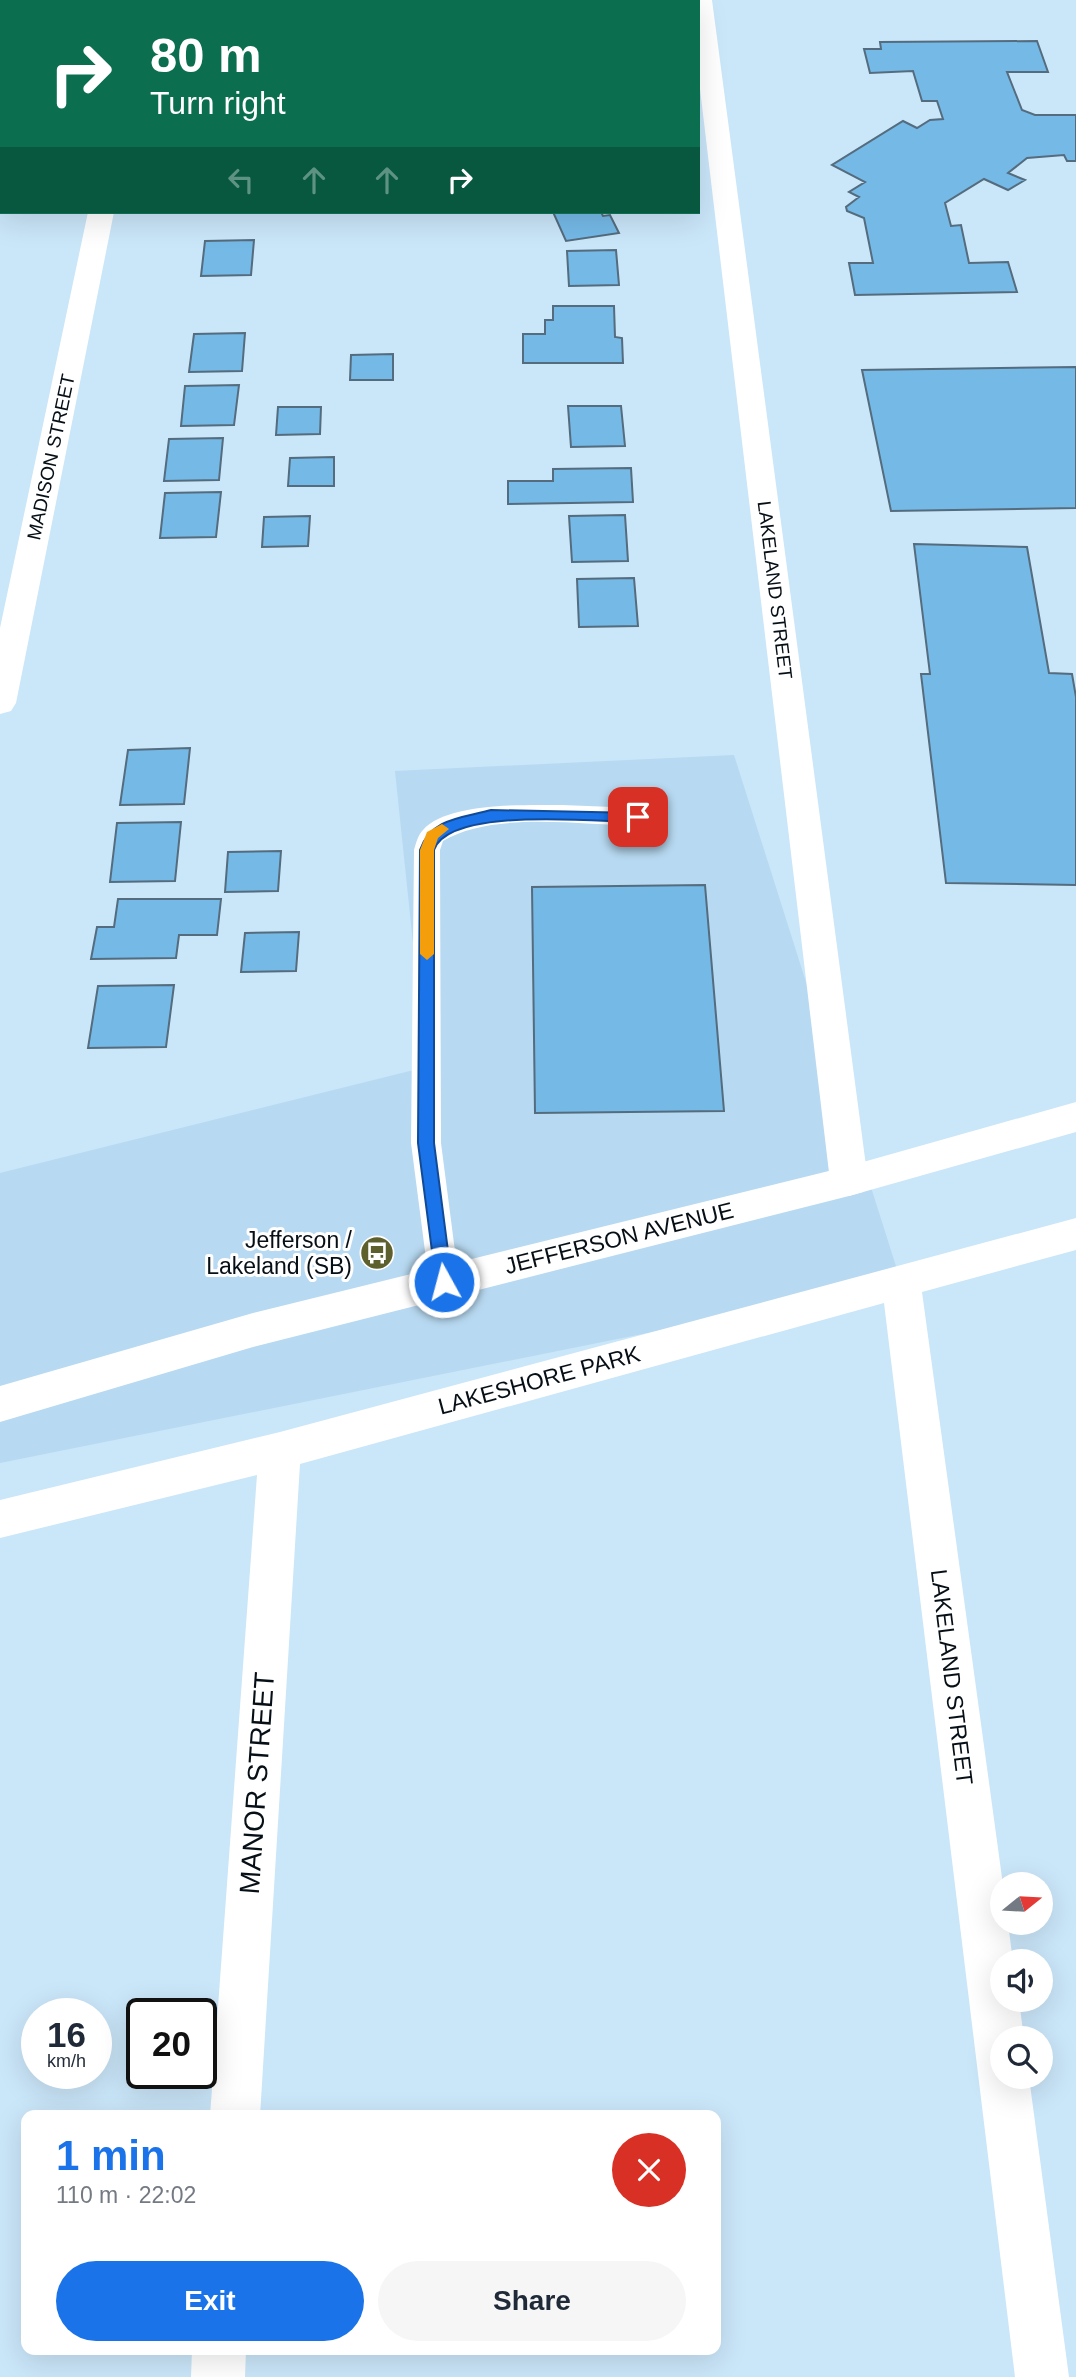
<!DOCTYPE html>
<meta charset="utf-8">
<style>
body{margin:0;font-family:Helvetica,sans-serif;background:#f6f6f7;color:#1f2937;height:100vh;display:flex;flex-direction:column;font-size:26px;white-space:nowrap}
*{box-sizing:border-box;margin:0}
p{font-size:23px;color:#747a83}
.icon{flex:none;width:38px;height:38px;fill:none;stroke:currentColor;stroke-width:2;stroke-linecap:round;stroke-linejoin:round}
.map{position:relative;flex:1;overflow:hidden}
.drawer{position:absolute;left:21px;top:2110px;width:700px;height:245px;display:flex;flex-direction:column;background:#fff;border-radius:14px;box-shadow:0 7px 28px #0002}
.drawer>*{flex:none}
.hud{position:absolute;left:0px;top:0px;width:700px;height:214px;box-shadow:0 7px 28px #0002;background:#0b6e4f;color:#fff;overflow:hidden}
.needle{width:46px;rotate:72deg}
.controls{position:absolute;left:990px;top:1872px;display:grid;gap:14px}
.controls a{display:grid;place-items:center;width:63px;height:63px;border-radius:50%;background:#fff;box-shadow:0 7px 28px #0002;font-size:35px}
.speed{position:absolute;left:21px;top:1998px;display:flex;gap:14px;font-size:35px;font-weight:700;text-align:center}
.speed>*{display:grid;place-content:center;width:91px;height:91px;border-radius:50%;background:#fff;box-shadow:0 7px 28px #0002;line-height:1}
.speed small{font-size:18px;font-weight:400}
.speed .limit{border:4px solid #111;border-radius:10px;background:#fff;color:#111}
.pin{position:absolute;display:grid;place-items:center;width:60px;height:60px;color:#fff;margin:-30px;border-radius:14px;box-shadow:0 4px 10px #0006}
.me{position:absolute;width:77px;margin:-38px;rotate:353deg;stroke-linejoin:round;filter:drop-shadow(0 0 5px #0008)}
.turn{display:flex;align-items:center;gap:24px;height:147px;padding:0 35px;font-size:32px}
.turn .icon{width:91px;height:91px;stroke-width:2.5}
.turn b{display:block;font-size:49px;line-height:60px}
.lanes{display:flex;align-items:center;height:66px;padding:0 35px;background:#0003;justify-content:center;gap:35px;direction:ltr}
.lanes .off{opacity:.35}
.round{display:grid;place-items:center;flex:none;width:74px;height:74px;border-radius:37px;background:#f6f6f7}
.headline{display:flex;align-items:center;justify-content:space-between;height:119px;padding:0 35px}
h1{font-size:42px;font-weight:600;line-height:52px;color:#1a73e8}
.button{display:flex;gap:14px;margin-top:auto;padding:14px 35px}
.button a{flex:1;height:80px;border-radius:42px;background:#1a73e8;color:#fff;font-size:28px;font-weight:600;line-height:80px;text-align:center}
.button a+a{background:#f6f6f7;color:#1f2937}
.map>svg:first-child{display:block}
.built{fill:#b7d9f1}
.building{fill:#75b9e7;stroke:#546c7d;stroke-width:2}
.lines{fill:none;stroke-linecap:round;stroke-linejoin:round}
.lane{fill:#fff;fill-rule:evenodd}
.street{fill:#fff;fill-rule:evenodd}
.secondary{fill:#fff;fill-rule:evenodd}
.route{fill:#1a73e8;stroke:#114b97;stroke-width:2}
.slow{fill:#f59e0b}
.labels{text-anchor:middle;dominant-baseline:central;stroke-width:6;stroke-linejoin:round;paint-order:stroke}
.far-street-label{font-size:19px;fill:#060f16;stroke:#fff}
.street-label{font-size:23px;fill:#060f16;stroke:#fff}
.poi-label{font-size:23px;fill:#060f16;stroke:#fff;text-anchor:end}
.near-street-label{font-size:28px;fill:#060f16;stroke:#fff}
</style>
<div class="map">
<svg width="1076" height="2377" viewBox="0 0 1076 2377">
<rect width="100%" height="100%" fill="#cae6f9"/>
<path class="built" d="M734 755 901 1282 0 1463V1173L426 1067 395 771Z"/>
<path class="building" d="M1037 41 1048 72H1007L1022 110 1035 115H1076V161H1067L1064 155 1027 158 1008 173 1025 180 1008 190 984 179 945 203 951 226 961 225 969 263 1008 262 1017 292 855 295 849 263H873L864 218 847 211 846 207 859 197 849 192 865 182 832 165 903 121 917 128 930 120 943 119 937 101H922L913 71 870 73 864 49H881L880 42Z
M553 212H601L603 216 610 215 619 233 566 241Z
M254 240 251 275 201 276 205 241Z
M616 250 619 285 569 286 567 251Z
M553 306H614L615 337 622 338 623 363H523V334H545V320H553Z
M245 333 242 371 189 372 194 334Z
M393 354V380H350L351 355Z
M1076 367V508L891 511 862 370Z
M239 385 234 425 181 426 185 386Z
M568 406H621L625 446 571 447Z
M278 407H321L320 434 276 435Z
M223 438 219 480 164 481 169 439Z
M334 457V486H288L290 458Z
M631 468 633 502 508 504V481H553V469Z
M221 492 216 537 160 538 165 493Z
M625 515 628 561 572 562 569 516Z
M310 516 308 546 262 547 264 517Z
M914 544 1027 547 1049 673 1072 674 1076 697V885L946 883 921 674H930Z
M634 578 638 626 579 627 577 579Z
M190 748 184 804 120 805 128 750Z
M181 822 175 881 110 882 117 823Z
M281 851 278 891 225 892 228 852Z
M705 885 724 1111 535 1113 532 887Z
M118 899H221L217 935H179L176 958 91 959 97 927H114Z
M299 932 296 971 241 972 245 933Z
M174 985 166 1047 88 1048 98 986Z"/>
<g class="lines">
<path class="lane" d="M562 805 638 808 647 811 651 817 647 823 638 826C581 825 492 811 443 841L440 850 441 1143 459 1282 455 1291 444 1295 433 1291 429 1282 411 1143 414 850C416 843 418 835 423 830 447 802 527 805 562 805Z"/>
<path class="street" d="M134 0H156V2H134Z
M690 0H712L868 1181 863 1192 849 1196 835 1192 830 1181 698 72V2Z
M88 212H114L16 703 11 711 0 714V628Z
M1076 1218V1250L922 1292 1003 1885V1923H1008L1013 1962H1003V2000H1019L1024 2039H1003V2077H1029L1069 2377H1015L884 1303 300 1464 260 2116H210L257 1475 0 1538V1500L280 1432Z
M192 2350H246L245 2377H191Z"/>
<path class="secondary" d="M1076 1102V1132L849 1196 253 1347 0 1422V1386L253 1313 849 1166Z"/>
</g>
<path class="route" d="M491 810 638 813 645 817 638 822C597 822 449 806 434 850V1143L452 1282 444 1289 436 1282 418 1143 420 850C431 818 462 818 491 810Z"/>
<path class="slow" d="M442 824 449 829 438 838 434 850V954L427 960 420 954V850L427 832Z"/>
<defs>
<g id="bus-disc" transform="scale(1.75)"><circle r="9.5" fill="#5d5f2c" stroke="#fff"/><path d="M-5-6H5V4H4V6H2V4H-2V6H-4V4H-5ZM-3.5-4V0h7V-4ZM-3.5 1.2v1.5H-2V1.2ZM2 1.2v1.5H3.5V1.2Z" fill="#fff"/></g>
</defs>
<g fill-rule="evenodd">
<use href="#bus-disc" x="377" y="1253"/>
</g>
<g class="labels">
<g class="far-street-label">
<text transform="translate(51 457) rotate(-78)">MADISON STREET</text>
<text transform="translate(775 590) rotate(83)">LAKELAND STREET</text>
</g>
<g class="street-label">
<text transform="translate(619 1238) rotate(-14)">JEFFERSON AVENUE</text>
<text transform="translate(539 1380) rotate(-15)">LAKESHORE PARK</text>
<text transform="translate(952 1677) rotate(83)">LAKELAND STREET</text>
</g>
<g class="poi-label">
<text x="352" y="1240">Jefferson /<tspan x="352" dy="26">Lakeland (SB)</tspan></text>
</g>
<g class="near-street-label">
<text transform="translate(257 1783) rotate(-86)">MANOR STREET</text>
</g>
</g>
</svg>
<div class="controls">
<a><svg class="needle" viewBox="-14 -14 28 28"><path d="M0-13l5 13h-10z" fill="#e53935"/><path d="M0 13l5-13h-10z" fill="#747a83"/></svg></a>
<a><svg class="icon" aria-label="sound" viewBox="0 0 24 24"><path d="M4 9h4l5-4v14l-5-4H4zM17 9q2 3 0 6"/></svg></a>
<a><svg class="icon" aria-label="search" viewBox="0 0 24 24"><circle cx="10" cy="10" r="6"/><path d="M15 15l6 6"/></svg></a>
</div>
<div class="speed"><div>16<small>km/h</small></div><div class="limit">20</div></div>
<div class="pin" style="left:638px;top:817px;background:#d93025"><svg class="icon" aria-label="arrive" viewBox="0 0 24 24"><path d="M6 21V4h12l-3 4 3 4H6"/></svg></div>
<svg class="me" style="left:444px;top:1282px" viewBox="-20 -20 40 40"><circle r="17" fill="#1a73e8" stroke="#fff" stroke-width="3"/><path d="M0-11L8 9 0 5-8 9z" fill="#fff"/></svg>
<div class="hud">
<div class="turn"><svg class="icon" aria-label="right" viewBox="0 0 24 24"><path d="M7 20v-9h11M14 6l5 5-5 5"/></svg><div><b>80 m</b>Turn right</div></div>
<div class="lanes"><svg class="icon off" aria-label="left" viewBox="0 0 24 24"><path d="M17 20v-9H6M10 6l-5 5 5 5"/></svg><svg class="icon off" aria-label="ahead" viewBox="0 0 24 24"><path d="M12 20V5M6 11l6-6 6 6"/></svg><svg class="icon off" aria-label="ahead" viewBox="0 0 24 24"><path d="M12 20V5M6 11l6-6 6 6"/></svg><svg class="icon" aria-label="right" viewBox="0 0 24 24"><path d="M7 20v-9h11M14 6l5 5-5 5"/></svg></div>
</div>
<section class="drawer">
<div class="headline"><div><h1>1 min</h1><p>110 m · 22:02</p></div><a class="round" style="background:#d93025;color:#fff"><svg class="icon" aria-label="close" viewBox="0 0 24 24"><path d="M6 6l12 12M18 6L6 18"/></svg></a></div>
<div class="button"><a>Exit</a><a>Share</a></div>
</section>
</div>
